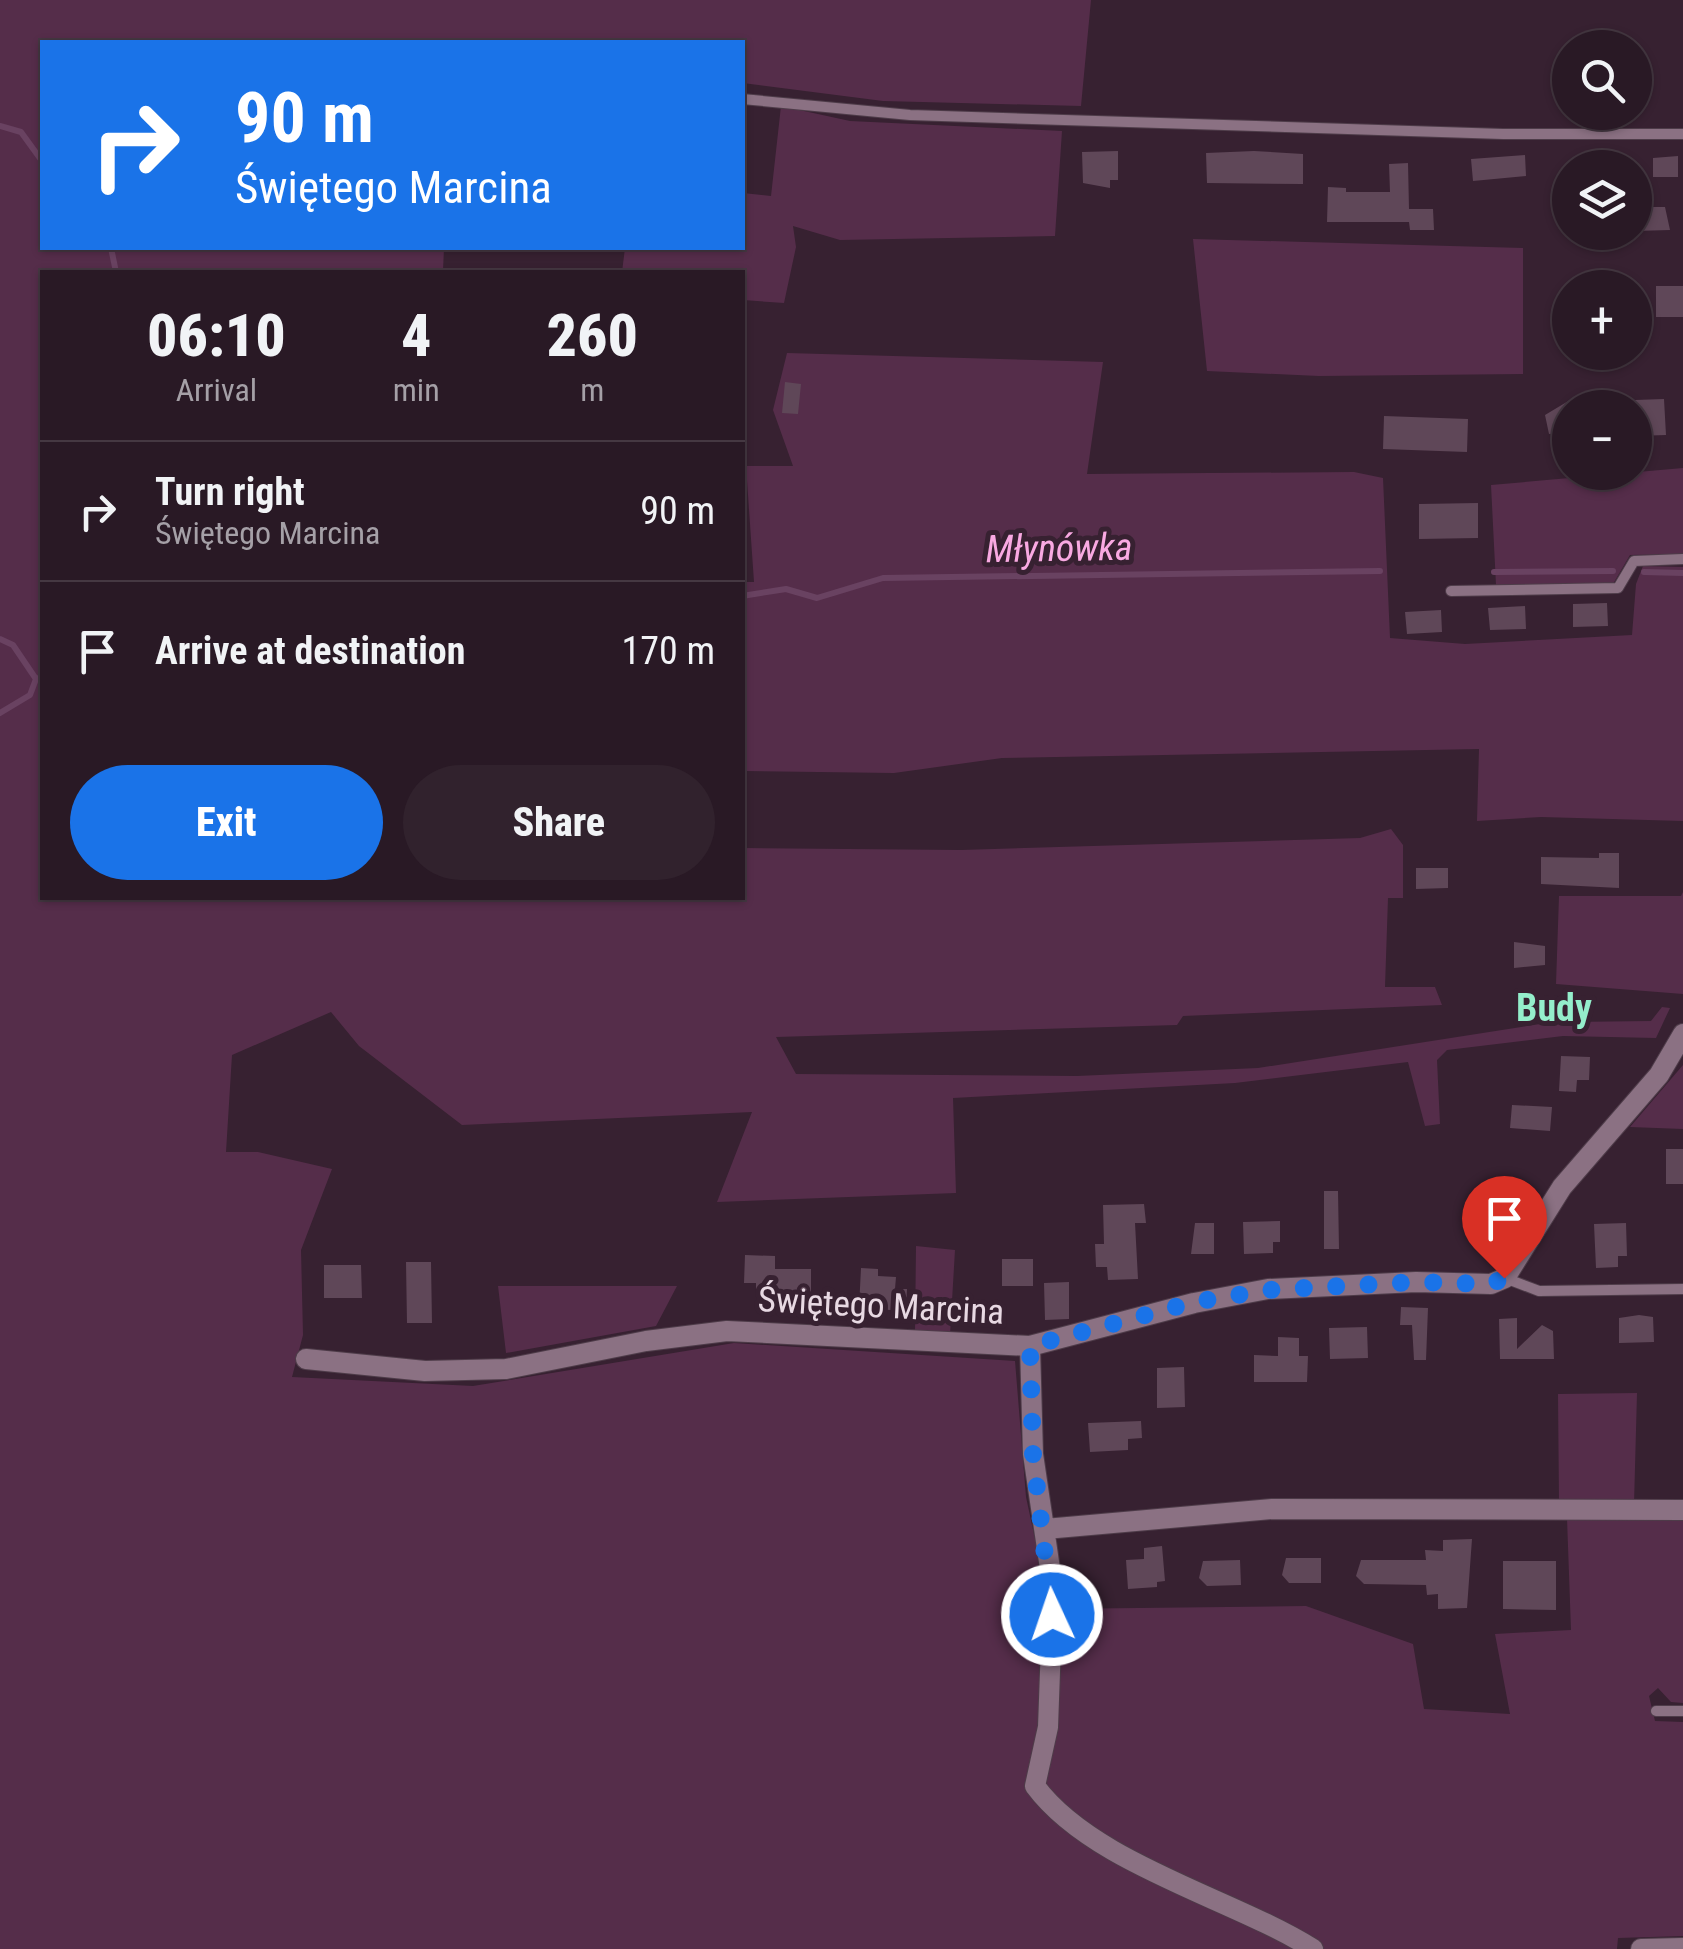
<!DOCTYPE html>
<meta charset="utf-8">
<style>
body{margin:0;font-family:"Roboto Condensed",sans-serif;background:#31222d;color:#f1f3f6;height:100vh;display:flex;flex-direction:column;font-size:38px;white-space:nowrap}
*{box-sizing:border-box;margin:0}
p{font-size:32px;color:#a5a0a7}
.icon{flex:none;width:55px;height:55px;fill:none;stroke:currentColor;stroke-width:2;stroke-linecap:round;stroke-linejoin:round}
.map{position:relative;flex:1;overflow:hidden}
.drawer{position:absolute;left:40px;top:270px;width:705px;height:630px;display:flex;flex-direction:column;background:#291925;border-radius:0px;box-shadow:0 2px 8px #0004,0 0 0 2px #453842}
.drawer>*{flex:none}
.banner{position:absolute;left:40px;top:40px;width:705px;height:210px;border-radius:0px;box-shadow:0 2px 8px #0004,0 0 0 2px #453842;background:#1a73e8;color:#fff;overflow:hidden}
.tools{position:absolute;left:1552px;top:30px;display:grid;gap:20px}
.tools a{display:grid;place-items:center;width:100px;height:100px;border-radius:50%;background:#291925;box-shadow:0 2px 8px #0004,0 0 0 2px #453842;font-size:50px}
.pin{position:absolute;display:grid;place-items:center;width:85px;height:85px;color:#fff;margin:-102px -42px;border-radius:50% 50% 50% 0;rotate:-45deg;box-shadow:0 0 10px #0007}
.pin .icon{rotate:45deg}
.me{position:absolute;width:110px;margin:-55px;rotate:357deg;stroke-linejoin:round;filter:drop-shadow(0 0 8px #0008)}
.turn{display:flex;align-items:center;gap:35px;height:210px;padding:0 30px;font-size:45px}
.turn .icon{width:130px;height:130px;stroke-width:2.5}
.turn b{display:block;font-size:70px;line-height:85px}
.eta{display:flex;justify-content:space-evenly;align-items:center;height:170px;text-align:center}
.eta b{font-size:60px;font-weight:800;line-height:70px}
.button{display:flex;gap:20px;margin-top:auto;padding:20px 30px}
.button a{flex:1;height:115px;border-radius:60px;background:#1a73e8;color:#fff;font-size:40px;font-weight:800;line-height:115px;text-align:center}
.button a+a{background:#31222d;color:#f1f3f6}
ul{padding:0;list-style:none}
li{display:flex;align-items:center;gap:30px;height:140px;padding:0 30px;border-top:2px solid #453842}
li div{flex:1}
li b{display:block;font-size:38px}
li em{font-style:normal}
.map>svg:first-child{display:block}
.green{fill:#552d4a}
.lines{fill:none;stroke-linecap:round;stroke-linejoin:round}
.stream{stroke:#694261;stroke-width:6}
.building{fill:#5f4758}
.service-casing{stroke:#4e3c49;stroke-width:12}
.minor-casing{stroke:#4e3c49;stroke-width:22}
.service{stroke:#8b7183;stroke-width:10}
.minor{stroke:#8b7183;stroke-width:20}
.route{stroke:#1a73e8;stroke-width:18;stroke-dasharray:0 32.4}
.labels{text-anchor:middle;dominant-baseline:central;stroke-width:10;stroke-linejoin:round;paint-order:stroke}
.street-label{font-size:35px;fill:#e8d9e3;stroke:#372131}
.water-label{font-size:38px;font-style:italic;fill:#f9a9e2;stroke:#372131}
.neighbourhood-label{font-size:38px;font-weight:bold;fill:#94eecb;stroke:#372131}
</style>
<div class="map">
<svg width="1683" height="1949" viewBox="0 0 1683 1949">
<rect width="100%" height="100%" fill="#372131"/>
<path class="green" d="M0 0H1091L1081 106 883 101 743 83 742 42H42V248H444L443 271 455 272H42V898H742L743 848 961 850 1360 838 1391 829 1403 845V898H1388L1385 987H1435L1442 1005 1183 1016 1177 1025 776 1037 796 1074 1077 1076 1258 1068 1540 1024 1544 1003H1565L1569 1022 1651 1021 1662 1007 1670 1008 1656 1038 1563 1036 1447 1050 1437 1060 1440 1124 1425 1126 1408 1062 1235 1083 953 1098 956 1193 717 1202 752 1112 462 1125 359 1046 331 1012 232 1055 226 1152H258L332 1169 301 1250 303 1335 292 1377 473 1386 734 1343 1015 1361 1026 1497 1050 1609 1306 1606 1413 1644 1424 1709 1510 1714 1495 1634 1571 1630 1567 1518 1683 1519V1703L1671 1702 1658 1688 1649 1696 1655 1721 1683 1722V1936L1618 1938 1617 1949H0Z
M781 106 850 121 1062 131 1055 236 840 240 793 226 796 247 784 303 743 300 742 272H622L625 248H742L743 193 771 196Z
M1193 239 1523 248V374L1319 376 1207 371Z
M787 353 1103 362 1087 474 1354 472 1383 478 1390 638 1465 644 1632 635 1636 584 1643 566 1683 567V821L1541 817 1477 821 1479 749 1002 758 894 773 743 771V582H754L746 466H793L773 410Z
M1683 468V554L1630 555 1613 584 1496 585 1491 485Z
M1683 892V994L1556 984 1559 896H1681Z
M1683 1065V1129L1630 1127Z
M916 1246 955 1250 950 1335 915 1332Z
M498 1286H677L656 1326 506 1353Z
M1637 1393 1634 1504 1559 1503 1558 1394Z"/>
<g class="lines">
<path class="stream" d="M0 126 21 132 42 161
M111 248 116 272
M1494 572 1613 571
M1644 572 1683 573
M742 596 786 589 817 598 883 578 1380 571
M0 639 13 645 36 679 42 677
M0 713 30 695 36 679"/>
</g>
<path class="building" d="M1118 151V180H1110V188L1083 183 1082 152Z
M1254 151 1303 154V184L1207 183 1206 153Z
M1525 155 1526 176 1473 181 1471 159Z
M1678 156V177H1653V158Z
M1408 163 1409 209H1433L1434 230H1410L1409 222H1327L1328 187 1346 188V192H1390L1389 164Z
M1635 207H1665L1670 230 1635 231Z
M1656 286H1683V317H1656Z
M785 382 801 384 798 414 782 413Z
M1664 399 1666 435 1635 436V400Z
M1570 400V433L1549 434 1545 415Z
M1384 416 1468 419 1467 452 1383 449Z
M1478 503V538L1419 539V504Z
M1607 603 1608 626 1573 627V604Z
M1525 606 1526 629 1490 630 1488 608Z
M1441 610 1442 632 1407 634 1405 612Z
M1599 853H1619V888L1541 884V857L1599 858Z
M1416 868H1448V888L1416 889Z
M1514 942 1545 946V965L1514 968Z
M1561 1056 1590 1057 1589 1080H1577L1576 1092 1559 1091Z
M1512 1105 1552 1107 1550 1131 1510 1128Z
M1666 1149H1683V1184H1666Z
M1324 1191H1338L1339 1249H1324Z
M1144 1204 1146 1223H1135L1138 1279 1108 1280 1107 1267H1096L1095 1244H1104L1103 1205Z
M1280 1221V1242H1273V1253L1244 1254 1243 1222Z
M1195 1223H1214V1254H1191Z
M1626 1223 1627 1256H1618V1267L1596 1268 1594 1224Z
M745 1255 775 1256V1269H811V1296L756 1295V1283H744Z
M1002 1259H1033V1286H1002Z
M406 1262H431L432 1323H407Z
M324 1265H361L362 1298H324Z
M861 1268 878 1269V1276L896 1277 895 1289H907L906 1311 859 1308Z
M1069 1282V1319L1045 1320 1044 1283Z
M1401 1307 1428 1308 1426 1360H1414L1412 1325H1400Z
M1639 1315 1653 1317 1654 1342 1619 1343V1318Z
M1517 1318V1349L1542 1325 1553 1331 1554 1359H1500L1499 1319Z
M1367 1327 1368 1358 1330 1359 1329 1328Z
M1278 1337 1299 1338V1356H1308L1307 1382H1254V1355L1278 1356Z
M1184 1367 1185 1407 1157 1408V1368Z
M1141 1421 1142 1438 1128 1439V1450L1090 1452 1088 1423Z
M1472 1539 1467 1608 1438 1609V1594L1427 1595 1426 1585 1364 1584 1356 1576 1361 1560H1426L1425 1550 1443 1551V1540Z
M1162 1546 1165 1581 1157 1582V1587L1128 1589 1126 1560 1144 1559V1548Z
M1286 1558H1321V1583H1289L1282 1575Z
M1240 1560 1241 1585 1207 1586 1199 1578 1203 1561Z
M1503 1561H1556V1610L1503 1609Z"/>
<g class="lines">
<g class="service-casing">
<path id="service" d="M742 99 910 115 1503 134H1683
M1451 591 1618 588 1634 561 1683 559
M1505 1278 1539 1291 1683 1289
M1656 1711H1683"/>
</g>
<g class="minor-casing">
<path id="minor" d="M1030 1346 1033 1454 1053 1589 1048 1727 1035 1786C1093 1864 1232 1898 1313 1949
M306 1359 425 1371 506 1369 646 1341 727 1331 1030 1346 1194 1303 1268 1289 1416 1282 1491 1284 1505 1278 1562 1187 1659 1075 1683 1034
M1045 1529 1272 1509 1683 1510
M1641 1949 1683 1948"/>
</g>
<use href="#service" class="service"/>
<use href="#minor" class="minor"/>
</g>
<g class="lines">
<path class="route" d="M1052 1615 1033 1454 1030 1346 1194 1302 1268 1290 1416 1282 1491 1284 1504 1278"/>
</g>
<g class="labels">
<g class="street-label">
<text transform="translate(881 1306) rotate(3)">Świętego Marcina</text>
</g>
<g class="water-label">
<text transform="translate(1059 548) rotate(-1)">Młynówka</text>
</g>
<g class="neighbourhood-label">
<text x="1554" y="1008">Budy</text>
</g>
</g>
</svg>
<div class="tools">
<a><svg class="icon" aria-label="search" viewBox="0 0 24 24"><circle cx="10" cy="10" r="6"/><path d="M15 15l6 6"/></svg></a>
<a><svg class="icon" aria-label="layers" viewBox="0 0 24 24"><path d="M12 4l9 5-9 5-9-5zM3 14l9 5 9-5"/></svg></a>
<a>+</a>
<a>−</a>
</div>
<div class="pin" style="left:1504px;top:1278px;background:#d93025"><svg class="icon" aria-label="arrive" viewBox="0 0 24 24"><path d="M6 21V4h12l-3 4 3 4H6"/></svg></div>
<svg class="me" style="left:1052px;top:1615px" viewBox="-20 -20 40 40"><circle r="17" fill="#1a73e8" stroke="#fff" stroke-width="3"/><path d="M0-11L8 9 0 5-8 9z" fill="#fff"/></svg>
<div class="banner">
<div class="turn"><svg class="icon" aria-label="right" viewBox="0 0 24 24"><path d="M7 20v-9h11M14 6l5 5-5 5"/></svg><div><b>90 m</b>Świętego Marcina</div></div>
</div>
<section class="drawer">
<div class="eta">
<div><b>06:10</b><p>Arrival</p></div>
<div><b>4</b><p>min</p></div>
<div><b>260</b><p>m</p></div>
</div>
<ul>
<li><svg class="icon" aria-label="right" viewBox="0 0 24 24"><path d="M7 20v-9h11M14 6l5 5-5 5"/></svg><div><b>Turn right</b><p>Świętego Marcina</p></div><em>90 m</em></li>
<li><svg class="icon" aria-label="arrive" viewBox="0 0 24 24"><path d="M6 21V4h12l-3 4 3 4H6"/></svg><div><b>Arrive at destination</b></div><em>170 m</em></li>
</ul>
<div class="button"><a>Exit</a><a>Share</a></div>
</section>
</div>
